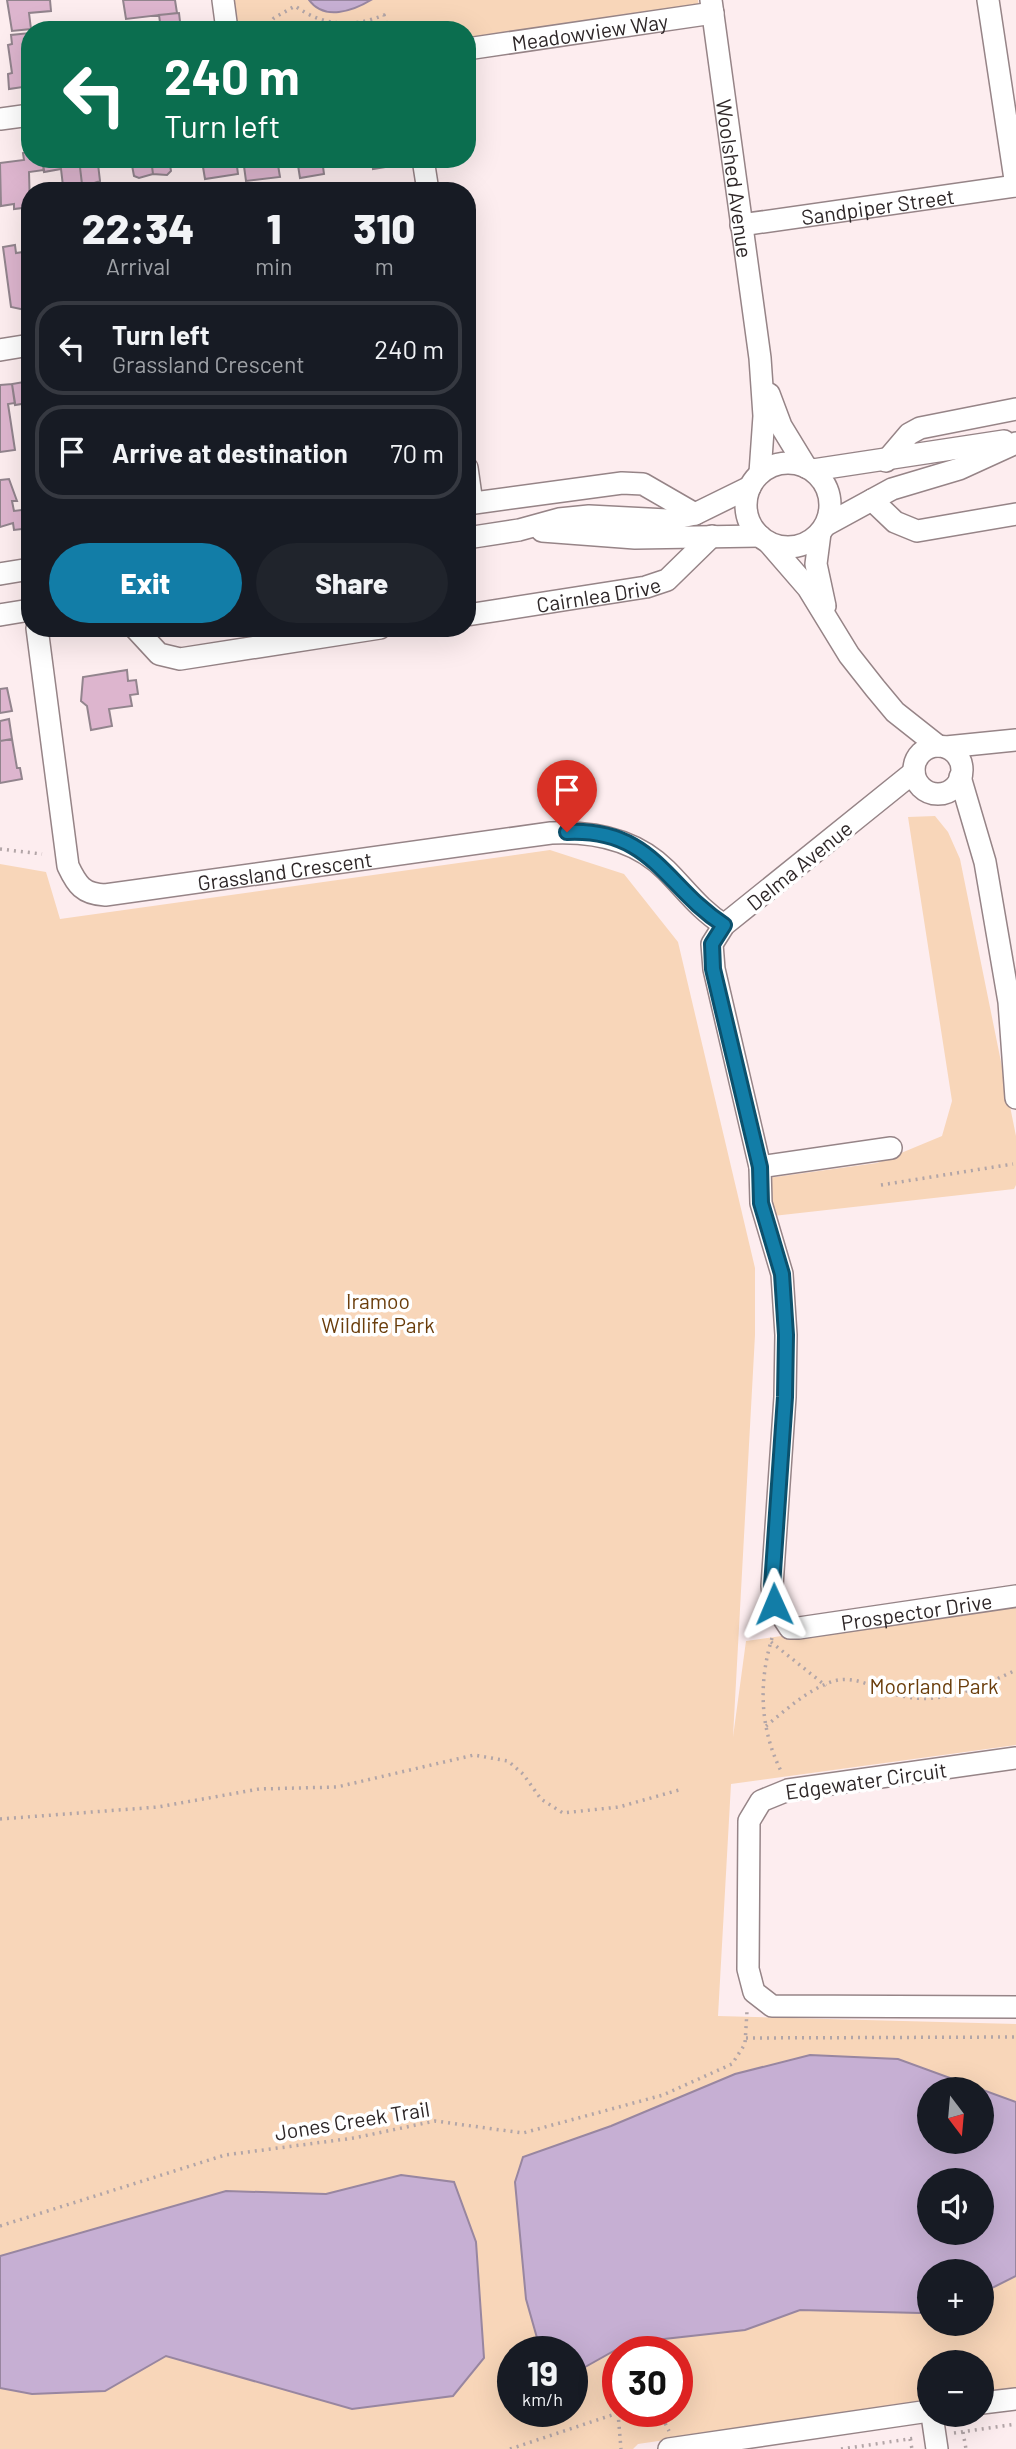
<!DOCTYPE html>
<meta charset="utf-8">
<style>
body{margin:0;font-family:Barlow,sans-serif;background:#20242c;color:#f1f3f6;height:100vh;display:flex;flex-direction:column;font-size:26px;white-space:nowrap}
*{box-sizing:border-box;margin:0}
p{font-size:23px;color:#9ea1a6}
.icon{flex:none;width:38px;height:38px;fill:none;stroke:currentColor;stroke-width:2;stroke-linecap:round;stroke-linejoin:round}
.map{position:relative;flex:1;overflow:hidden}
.drawer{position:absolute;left:21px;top:182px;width:455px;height:455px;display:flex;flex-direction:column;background:#171b24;border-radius:28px;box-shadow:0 7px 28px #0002}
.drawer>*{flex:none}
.banner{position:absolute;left:21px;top:21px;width:455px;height:147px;border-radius:28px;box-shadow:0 7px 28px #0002;background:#0b6e4f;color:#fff;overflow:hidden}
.needle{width:46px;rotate:164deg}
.fabs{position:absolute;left:917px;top:2077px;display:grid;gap:14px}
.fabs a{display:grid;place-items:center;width:77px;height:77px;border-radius:50%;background:#171b24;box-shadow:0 7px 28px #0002;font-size:35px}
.speed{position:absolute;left:497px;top:2336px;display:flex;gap:14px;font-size:35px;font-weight:700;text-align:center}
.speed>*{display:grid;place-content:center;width:91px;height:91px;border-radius:50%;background:#171b24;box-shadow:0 7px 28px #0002;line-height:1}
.speed small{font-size:18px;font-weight:400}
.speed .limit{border:10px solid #d22;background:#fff;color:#111}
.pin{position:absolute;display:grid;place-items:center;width:60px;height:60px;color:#fff;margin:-72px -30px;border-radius:50% 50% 50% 0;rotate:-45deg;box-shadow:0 0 7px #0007}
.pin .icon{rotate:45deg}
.me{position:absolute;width:77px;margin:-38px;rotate:359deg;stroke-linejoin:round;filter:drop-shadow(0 0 5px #0008)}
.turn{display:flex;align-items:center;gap:24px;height:147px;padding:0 28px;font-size:32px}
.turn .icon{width:91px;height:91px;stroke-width:2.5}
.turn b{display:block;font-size:49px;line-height:60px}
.eta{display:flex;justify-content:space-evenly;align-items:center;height:119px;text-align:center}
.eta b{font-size:42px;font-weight:800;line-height:49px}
.action{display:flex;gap:14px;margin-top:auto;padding:14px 28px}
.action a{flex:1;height:80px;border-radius:42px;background:#127da7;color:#fff;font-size:28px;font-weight:800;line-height:80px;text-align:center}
.action a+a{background:#20242c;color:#f1f3f6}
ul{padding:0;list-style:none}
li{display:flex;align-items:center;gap:21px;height:94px;margin:0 14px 10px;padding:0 14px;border:4px solid #363941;border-radius:28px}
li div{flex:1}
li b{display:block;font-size:26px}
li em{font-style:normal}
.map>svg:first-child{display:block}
.green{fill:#f8d6b9;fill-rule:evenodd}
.water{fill:#c6afd3;stroke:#9886a0;stroke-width:2;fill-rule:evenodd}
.building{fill:#ddb5ce;stroke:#92848d;stroke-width:2}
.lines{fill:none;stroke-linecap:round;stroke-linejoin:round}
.minor-casing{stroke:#968487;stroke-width:24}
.path{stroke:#b2a5a7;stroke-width:3.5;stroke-dasharray:2 5;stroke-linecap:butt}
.minor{stroke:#fff;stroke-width:21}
.route-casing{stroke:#0c516d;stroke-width:18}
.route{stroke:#127da7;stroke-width:12}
.labels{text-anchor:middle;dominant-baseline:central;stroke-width:7;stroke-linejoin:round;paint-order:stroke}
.street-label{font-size:21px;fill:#2e2728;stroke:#fff}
.park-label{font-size:21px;fill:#6a3d0b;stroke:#fff}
</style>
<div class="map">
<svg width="1016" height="2449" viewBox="0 0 1016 2449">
<rect width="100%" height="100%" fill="#fdedef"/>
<path class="green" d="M231 0H698L699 7 467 40V30H235Z
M935 816 948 832 960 859 1016 1136V1185L1014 1189 773 1216 768 1178 877 1163 942 1136 952 1101 908 817Z
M550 850 624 874 678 942 755 1268V1335L733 1737 746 1641 1016 1603V1745L731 1784 718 2016 1016 2024V2388L982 2393V2362H929V2401L638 2444 633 2449H0V864L46 872 60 919ZM929 2090H982V2142H929ZM929 2180H982V2233H929ZM929 2272H982V2324H929ZM513 2352H572V2412H513ZM618 2352H677V2412H618Z"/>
<path class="water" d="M309 0H371C353 11 324 21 309 0Z
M810 2055 898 2059 1016 2102V2276L982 2293V2272H929V2311L920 2313 800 2310 745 2330 628 2343 578 2371 572 2369V2352H541L526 2299 515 2182 523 2157 611 2126 735 2074ZM929 2090H982V2142H929ZM929 2180H982V2233H929Z
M401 2175 454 2182 476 2242 484 2358 453 2396 352 2409 166 2356 105 2391 32 2394 0 2388V2256L226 2191 326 2194Z"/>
<path class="building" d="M7 0H50L51 11 29 13 31 29 12 31Z
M123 0H175L177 13 126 19Z
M179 13 181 30H161L159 15Z
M30 33V86L9 89 8 74 12 73 8 45 12 44 11 35Z
M30 152V159H42L44 170 29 172 30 207 14 209V204L1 206 0 163 24 160 23 153Z
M42 159H79L82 184 68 188 63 186 61 169 44 172Z
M79 159H114V162L98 164 100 181 86 186 82 184Z
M114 159H151L153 174 139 178 134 176 131 160 114 162Z
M151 159H169L171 171 167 175 153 174Z
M195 159H236L238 174 205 179 202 161 195 162Z
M243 159H277L280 177 246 181Z
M297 159H322L324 174 300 178Z
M361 159H385L386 167 373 169 372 159Z
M15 245 16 253 30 251V311L11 307 3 247Z
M30 381V418L28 403 15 405 12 384Z
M12 384 15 403 8 404 15 450 0 452V385Z
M9 479 17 501H12L14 511 30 509V528L14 530 13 523 0 527V480Z
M127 670 128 681 136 680 138 694 130 695 132 706 109 709 112 726 91 730 87 706 81 701 83 677Z
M7 688 12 711 0 713V689Z
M9 719 12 739 0 741V721Z
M12 739 17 768H20L22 779 0 783V741Z"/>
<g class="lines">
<g class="minor-casing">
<g id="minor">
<path d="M223 0 227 30"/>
<path id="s1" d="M711 0 760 358 764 416 760 473"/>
<path d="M988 0 1016 186"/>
<path id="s2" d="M467 49 713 13"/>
<path d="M0 119 30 115"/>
<path d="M423 159 428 191"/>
<path id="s3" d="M741 225 1016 186"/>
<path d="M0 350 30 345"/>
<path d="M769 394 781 426 806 467"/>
<path d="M886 461 909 434 920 428 1016 409"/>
<circle cx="788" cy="505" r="42"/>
<path d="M467 468 472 503"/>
<path d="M813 470 1004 441"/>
<path d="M872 500 895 522 917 531 1016 514"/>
<path d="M467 504 622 483 643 484 695 514"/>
<path d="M826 525 892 489 959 469 1016 443"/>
<path d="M542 531 635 538 760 536"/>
<path d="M820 533 816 564 825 606"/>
<path d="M467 538 519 530 559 519 589 516 667 520 695 514 750 487"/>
<path d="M769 543 808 588 849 655 875 688 895 712 938 746"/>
<path d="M0 574 30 569"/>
<path d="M0 615 30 610"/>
<path id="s4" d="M467 615 646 587 667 580 712 536"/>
<path id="s5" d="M37 628 68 866C77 885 83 894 105 895L551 833C593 831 635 839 666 870 686 890 700 910 724 925"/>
<path d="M135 628 159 654 180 659 380 628"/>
<circle cx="938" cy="770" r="24"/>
<path d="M946 747 1016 740"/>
<path id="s6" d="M914 772 724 925 712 944 714 969 760 1167 761 1203 782 1274 786 1335 785 1397 772 1586 774 1604 790 1628H799L1016 1596"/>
<path d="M960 777 985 862 1009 1002 1016 1098"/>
<path d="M760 1167 891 1148"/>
<path d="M1016 1758 788 1790 761 1801 749 1821 748 1969 754 1992 772 2006 1016 2007"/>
<path d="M982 2403 1016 2399"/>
<path d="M932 2415 937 2449"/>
<path d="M669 2449 929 2411"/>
</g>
</g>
<path class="path" d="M264 30 274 18 295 6C323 26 352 28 384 15L388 30
M0 849 42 854
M881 1185 1013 1164
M772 1638C758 1684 760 1730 782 1773
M771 1642 826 1686
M766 1726C786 1710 808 1689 834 1681 857 1674 880 1692 902 1696 943 1705 980 1687 1016 1670
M0 1819 158 1807 259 1789 337 1787 474 1755 508 1761 523 1774 541 1799 563 1813 619 1807 679 1790
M746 2038 1016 2037
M0 2226 225 2155 354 2138 435 2121 523 2133 663 2095 732 2064 745 2044 747 2011
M618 2413 621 2449
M963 2432 966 2449
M954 2433 1016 2424
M910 2439 912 2449
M510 2449 618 2413 639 2423 662 2417 669 2431
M841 2449 916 2438"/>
<use href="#minor" class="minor"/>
</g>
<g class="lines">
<g class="route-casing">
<path id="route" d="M567 832C653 828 666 888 724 925L712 944 713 969 760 1167 761 1203 782 1274 786 1335 785 1397 772 1586 774 1604"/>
</g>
<use href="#route" class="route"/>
</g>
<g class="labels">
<g class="street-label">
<text stroke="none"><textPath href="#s2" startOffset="124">Meadowview Way</textPath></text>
<text stroke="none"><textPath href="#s1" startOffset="180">Woolshed Avenue</textPath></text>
<text stroke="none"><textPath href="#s3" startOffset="138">Sandpiper Street</textPath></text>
<text stroke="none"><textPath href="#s4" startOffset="133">Cairnlea Drive</textPath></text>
<text transform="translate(799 865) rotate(-39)">Delma Avenue</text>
<text stroke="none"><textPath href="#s5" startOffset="472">Grassland Crescent</textPath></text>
<text stroke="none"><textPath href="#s6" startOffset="1092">Prospector Drive</textPath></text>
<text transform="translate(866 1780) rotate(-8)">Edgewater Circuit</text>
<text transform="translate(352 2120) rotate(-9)">Jones Creek Trail</text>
</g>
<g class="park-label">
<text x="378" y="1300">Iramoo<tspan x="378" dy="24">Wildlife Park</tspan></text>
<text x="934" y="1685">Moorland Park</text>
</g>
</g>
</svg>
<div class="fabs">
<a><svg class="needle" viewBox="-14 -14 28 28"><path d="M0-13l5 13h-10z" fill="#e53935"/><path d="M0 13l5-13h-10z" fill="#9ea1a6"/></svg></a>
<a><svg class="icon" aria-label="sound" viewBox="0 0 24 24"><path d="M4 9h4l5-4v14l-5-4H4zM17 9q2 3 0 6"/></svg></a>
<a>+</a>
<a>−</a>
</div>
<div class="speed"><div>19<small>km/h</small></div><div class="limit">30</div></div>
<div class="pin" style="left:567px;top:832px;background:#d93025"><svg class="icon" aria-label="arrive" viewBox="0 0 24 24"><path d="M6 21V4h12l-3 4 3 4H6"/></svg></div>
<svg class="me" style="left:774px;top:1604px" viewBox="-20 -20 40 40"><path d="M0-17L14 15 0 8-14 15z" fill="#127da7" stroke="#fff" stroke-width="4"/></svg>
<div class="banner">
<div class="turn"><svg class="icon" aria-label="left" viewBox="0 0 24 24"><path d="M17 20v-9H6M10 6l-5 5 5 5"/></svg><div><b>240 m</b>Turn left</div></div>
</div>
<section class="drawer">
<div class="eta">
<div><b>22:34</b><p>Arrival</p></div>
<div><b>1</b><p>min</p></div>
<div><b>310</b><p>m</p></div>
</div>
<ul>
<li><svg class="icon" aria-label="left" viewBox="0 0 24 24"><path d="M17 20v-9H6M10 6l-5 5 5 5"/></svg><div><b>Turn left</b><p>Grassland Crescent</p></div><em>240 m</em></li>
<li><svg class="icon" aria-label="arrive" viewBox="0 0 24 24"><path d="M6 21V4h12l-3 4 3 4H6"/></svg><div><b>Arrive at destination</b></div><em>70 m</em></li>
</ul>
<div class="action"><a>Exit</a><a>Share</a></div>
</section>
</div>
